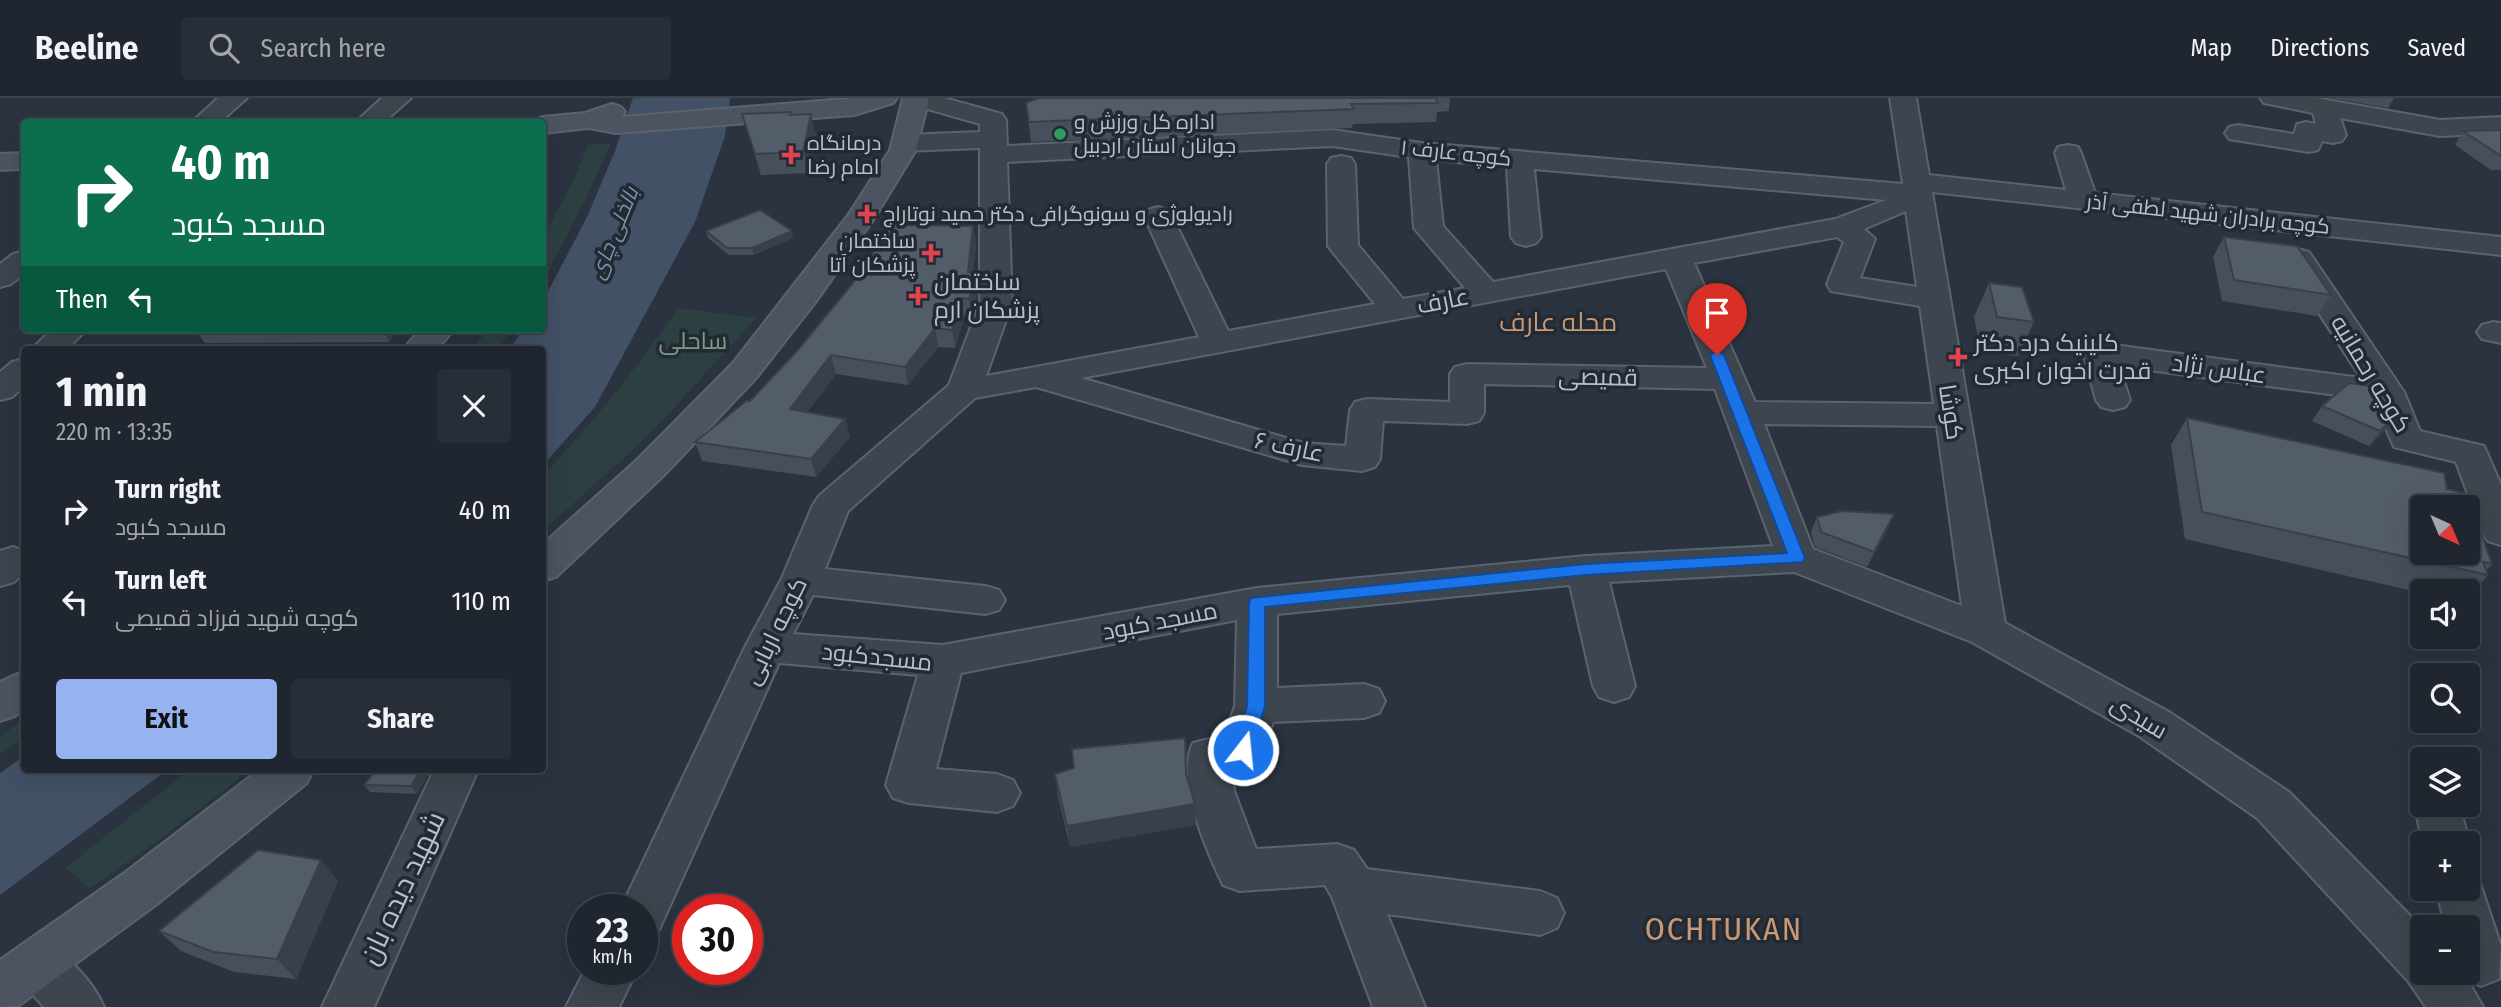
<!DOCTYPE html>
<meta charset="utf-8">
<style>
body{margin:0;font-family:"Fira Sans Condensed",Cairo,sans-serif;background:#282e37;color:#f1f3f6;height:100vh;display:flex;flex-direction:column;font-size:26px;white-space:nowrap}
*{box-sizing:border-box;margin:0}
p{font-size:23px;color:#a2a5aa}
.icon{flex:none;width:38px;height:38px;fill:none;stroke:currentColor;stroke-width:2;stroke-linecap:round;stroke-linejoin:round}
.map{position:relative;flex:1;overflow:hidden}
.side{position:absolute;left:21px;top:248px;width:525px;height:427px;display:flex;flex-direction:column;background:#20262f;border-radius:7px;box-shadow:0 7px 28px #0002,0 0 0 2px #3d434b}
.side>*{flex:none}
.banner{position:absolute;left:21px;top:21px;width:525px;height:214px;border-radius:7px;box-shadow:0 7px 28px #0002,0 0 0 2px #3d434b;background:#0b6e4f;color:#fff;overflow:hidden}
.needle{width:46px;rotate:136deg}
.fabs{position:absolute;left:2410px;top:397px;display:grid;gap:14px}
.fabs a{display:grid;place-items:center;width:70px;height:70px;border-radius:7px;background:#20262f;box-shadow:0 7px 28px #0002,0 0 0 2px #3d434b;font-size:35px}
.speed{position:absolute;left:567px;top:796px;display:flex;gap:14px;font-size:35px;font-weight:700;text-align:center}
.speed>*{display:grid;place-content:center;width:91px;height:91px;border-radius:50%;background:#20262f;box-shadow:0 7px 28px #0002,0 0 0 2px #3d434b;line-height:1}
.speed small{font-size:18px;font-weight:400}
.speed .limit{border:10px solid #d22;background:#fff;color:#111}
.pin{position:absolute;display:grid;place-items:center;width:60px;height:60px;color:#fff;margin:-72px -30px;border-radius:50% 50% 50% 0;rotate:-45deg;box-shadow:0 0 7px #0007}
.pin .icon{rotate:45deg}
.me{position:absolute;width:77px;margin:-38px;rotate:16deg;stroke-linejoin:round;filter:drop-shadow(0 0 5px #0008)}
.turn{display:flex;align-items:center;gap:24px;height:147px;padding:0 35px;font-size:32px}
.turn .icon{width:91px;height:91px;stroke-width:2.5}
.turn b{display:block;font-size:49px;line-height:60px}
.then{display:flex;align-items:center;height:66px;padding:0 35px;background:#0003;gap:14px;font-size:26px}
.round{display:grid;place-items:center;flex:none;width:74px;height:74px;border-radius:7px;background:#282e37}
.summary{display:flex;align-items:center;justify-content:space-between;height:119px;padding:0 35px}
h1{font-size:42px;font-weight:700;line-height:52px}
.cta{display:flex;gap:14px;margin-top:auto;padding:14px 35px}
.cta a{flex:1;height:80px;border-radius:7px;background:#95b2f1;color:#111;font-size:28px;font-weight:700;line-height:80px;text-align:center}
.cta a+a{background:#282e37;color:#f1f3f6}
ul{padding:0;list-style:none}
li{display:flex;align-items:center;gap:21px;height:91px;padding:0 35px}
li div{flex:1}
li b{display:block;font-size:26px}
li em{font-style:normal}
header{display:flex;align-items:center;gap:42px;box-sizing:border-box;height:98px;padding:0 35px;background:#20262f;border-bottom:2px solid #3d434b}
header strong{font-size:33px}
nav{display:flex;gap:38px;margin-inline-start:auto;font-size:24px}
.search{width:490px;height:63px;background:#282e37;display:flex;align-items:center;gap:18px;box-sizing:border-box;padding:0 24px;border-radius:7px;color:#a2a5aa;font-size:26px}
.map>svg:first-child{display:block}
.green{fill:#2d4041}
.water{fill:#425166}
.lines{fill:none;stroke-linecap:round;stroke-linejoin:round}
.street-casing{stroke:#5b636c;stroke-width:4}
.secondary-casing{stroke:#5b636c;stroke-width:4}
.street{fill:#3d454f;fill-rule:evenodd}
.secondary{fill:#4c5461;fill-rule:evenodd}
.wall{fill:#474f5a}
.shaded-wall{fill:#3a404a}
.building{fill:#535c69;stroke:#3a404a;stroke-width:2;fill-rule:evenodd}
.route{fill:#1a73e8;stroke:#114b97;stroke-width:2}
.leisure-dot{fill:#2e9e5b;stroke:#222a34;stroke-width:2.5}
.health-dot{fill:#e0444e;stroke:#222a34;stroke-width:2.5}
.labels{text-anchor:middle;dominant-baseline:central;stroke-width:7;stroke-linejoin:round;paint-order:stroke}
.far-poi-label{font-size:21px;fill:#bac0c9;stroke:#222a34;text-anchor:start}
.far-street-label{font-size:21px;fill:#bac0c9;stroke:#222a34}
.far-water-label{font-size:21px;font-style:italic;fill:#7f91a9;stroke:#222a34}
.poi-label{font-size:24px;fill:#bac0c9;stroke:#222a34;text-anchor:start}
.street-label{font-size:24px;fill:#bac0c9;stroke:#222a34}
.park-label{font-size:24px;fill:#7b9c83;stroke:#222a34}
.neighbourhood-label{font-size:26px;fill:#c99875;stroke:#222a34}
.near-street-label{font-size:28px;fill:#bac0c9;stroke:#222a34}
.near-neighbourhood-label{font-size:32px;letter-spacing:2px;fill:#c99875;stroke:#222a34}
</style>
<header>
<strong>Beeline</strong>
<div class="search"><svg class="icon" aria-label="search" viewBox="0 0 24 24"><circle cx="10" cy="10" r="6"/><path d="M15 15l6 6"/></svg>Search here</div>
<nav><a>Map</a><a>Directions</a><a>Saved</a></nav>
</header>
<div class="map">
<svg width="2501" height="909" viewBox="0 0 2501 909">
<rect width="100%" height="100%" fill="#2a333f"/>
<path class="green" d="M611 45 588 96 543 184V140L576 77 588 47Z
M678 210 756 220 650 336 543 433V377C593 325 637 270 678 210Z
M488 231H512L497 252H472Z
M24 620V640L0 656V639Z
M189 672H250L159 742 90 790 65 770Z"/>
<path class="water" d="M633 0H730L725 38 695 124 595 309 543 367 542 252H509L523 231H542L543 203 587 119 615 53Z
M24 658V672H167L0 797V675Z"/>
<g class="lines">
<g class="street-casing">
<path id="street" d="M218 0H247L220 24H192Z
M382 0H411L384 24H356Z
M903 0H944L1002 16 1006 22 1007 48 1332 32 1422 45 1903 86 1890 0H1916L1929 77 2066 92 2055 55 2058 49 2068 47 2078 49 2081 55 2095 95 2501 139V157L1932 94 2005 525 2169 614 2289 694 2422 830V875H2468V830H2446L2436 791H2468V773L2477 776 2501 848 2499 881 2481 888 2468 883 2483 909H2426L2408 883 2257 720 2139 638 1972 544 1794 474 1609 484 1635 588 1629 599 1614 604 1599 599 1593 588 1570 487 1277 516V590L1364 586 1379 591 1385 603 1379 615 1364 620 1273 624 1259 664 1232 672 1234 693 1256 751 1337 746 1354 752 1367 771 1540 793 1557 800 1564 815 1557 830 1540 837 1387 816 1425 909H1373L1332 799 1325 787 1240 793 1223 787C1206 751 1175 682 1193 645L1225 637 1235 608 1237 522 961 575 936 671 997 676 1013 682 1020 695 1013 708 997 714 909 705 893 700 886 687 918 577 779 565 659 832 642 839V812H620L745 549 781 482 813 407 819 398 949 287 980 205V50L905 53 896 51 892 45 896 39 905 37 980 34V26L907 5ZM1332 48 1409 59 1414 130 1465 190 1403 201 1358 147 1355 66 1351 60 1341 58 1331 60 1327 66 1328 148 1375 206 1228 233 1172 118 1168 112 1158 109 1148 112 1144 118 1199 239 986 278 1012 205 1007 64ZM1436 62 1507 69 1511 139 1516 145 1526 148 1536 145 1541 139 1534 71 1886 102 1835 121 1493 184 1443 128ZM1906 113 1917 189 1860 180 1875 141 1864 131ZM1837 139 1844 144 1827 186 1831 193 1920 208 1934 306 1755 304 1694 165ZM1666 171 1707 270 1467 266 1455 269 1450 276V304L1367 301 1355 304 1350 312 1346 348 1303 345 1081 280ZM1484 286 1715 291 1773 448 1586 458 1257 490 943 547 793 536 813 497 985 516 999 512 1005 502 999 492 985 488 825 471 848 413 975 300 1036 289 1302 367 1362 373 1375 369 1380 361 1383 323 1467 326 1479 323 1484 315ZM1764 326 1937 328 1962 508 1813 451Z
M2260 0H2316L2440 22 2501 19V35L2440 38 2340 20 2346 37 2342 43 2333 45 2322 43 2318 52 2309 54 2229 41 2225 35 2229 29 2238 27 2294 36 2297 26 2306 24 2316 26 2313 15 2264 5Z
M2298 151 2309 154 2404 294 2420 333 2484 348 2501 387V447L2488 443 2482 434 2456 364 2394 349 2373 302 2119 268 2130 302 2125 309 2113 312 2101 309 2096 302 2083 255 2087 248 2099 245 2361 280 2283 160 2287 154Z
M24 153V176L11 186 0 189V166L13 156Z
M2493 224 2501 225V245L2482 241 2477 234 2482 227Z
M52 231H87L66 252H31Z
M24 261V288L12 299 0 302V274L12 264Z
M13 449 24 453V474L14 484 0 488V453Z
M434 672H478L374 909H322Z
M2422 702V707H2459L2470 746 2468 752V746H2423L2416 714Z
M38 843C66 854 92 882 104 909H44L20 882 13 866 20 850Z
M585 872H637L619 909H566Z"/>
</g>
<g class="secondary-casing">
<path id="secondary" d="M857 0H897L893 5 854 17 616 35 589 30 542 35V24H531L542 19 585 15 612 6 621 9 625 14 622 19Z
M903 0H929L916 52 875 119 817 202 757 279 664 377 556 479 542 483V447L638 361 733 265 849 116 890 52Z
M24 55V71L0 72V56Z
M420 231H454L437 252H403Z
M24 573V611L15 618 0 623V584Z
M259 672H313L307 685 157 806 18 908 0 909V862L123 776Z"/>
</g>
<use href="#street" class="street"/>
<use href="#secondary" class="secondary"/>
</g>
<path class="wall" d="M1038 0H1450L1449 13 1437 14 1436 24 1353 26 1352 30 1031 44 1026 5Z
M2331 0H2394L2388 10Z
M742 16 791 17 816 37 809 75 761 77Z
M2501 32V72H2491L2455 47 2463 33Z
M973 128 976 146 973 175 977 193 975 210 972 219 964 218 955 250 938 249 908 287 836 276 807 314 845 321 850 339 816 379 702 363 695 344 750 303Z
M706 133 793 140 754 157H729L708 140Z
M2224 139 2331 197 2317 218 2222 203 2213 159Z
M1989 185 2034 224 2018 258 1981 254 1974 219Z
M195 231H399L389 244 205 245Z
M2322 308 2395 318 2384 333 2369 348 2312 323Z
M2187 320 2447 391 2492 466 2486 473 2488 477 2468 500V494H2422V495L2185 441 2171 347Z
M1894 416 1888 431 1867 469 1815 449 1811 434 1817 419Z
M376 672H431L417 696 370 694 364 687Z
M1055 676H1186L1196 727 1070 749 1058 698Z
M338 783 296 881 234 874 181 853 159 833Z"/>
<path class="shaded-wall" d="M811 16 816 37 809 75 803 54Z
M973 128 976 146 971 192 968 174Z
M792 133 793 140 754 157 752 150Z
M974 175 977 193 975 210 972 219 969 201Z
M961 200 964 218 955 250 952 232Z
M935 230 938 249 908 287 905 269Z
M383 231H399L389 244Z
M831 257 836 276 795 329 790 311Z
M2395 318 2384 333 2369 348 2380 333Z
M845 321 850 339 816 379 811 361Z
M1894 416 1888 431 1867 469 1874 454Z
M421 672H431L417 696 411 688Z
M1195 706 1196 727 1070 749 1067 728Z
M321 762 338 783 296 881 277 861Z"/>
<path class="building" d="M1038 0H1436L1438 5 1351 6 1354 11 1029 24 1026 5Z
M791 14 790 17 811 16 803 54 755 56 742 16Z
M2501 32V58L2463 33Z
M760 112 792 133 752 150H727L706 133Z
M891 127 973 128 968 174 974 175 972 192 969 201 961 200 952 232 935 230 905 269 831 257 790 311 845 321 811 361 695 344 746 303H750L798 252 853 185Z
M2224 139 2297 148 2331 197 2234 182Z
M1989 185 2022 189 2034 224 1997 219Z
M2349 285 2382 290 2395 318 2380 333 2322 308Z
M2187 320 2444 375 2447 391 2468 396 2492 466 2483 464 2488 477 2202 414ZM2422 410H2468V455H2422Z
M1842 413 1894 416 1874 454 1821 434 1817 419Z
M1185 640 1186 676 1195 706 1067 728 1055 676 1074 670 1072 651Z
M376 672H421L411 688 364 687Z
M258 752 321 762 277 861 213 854 159 833Z"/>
<path class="route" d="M1717 253 1724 257 1805 460 1802 464 1586 477 1265 509V608L1250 658 1243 660 1237 658 1234 652 1247 608 1249 504 1251 500 1586 466 1787 455 1710 257Z"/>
<circle class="leisure-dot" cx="1060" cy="36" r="7"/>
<g class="health-dot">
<path d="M787.5 46.5h7v7h7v7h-7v7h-7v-7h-7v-7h7z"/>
<path d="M863.5 105.5h7v7h7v7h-7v7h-7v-7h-7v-7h7z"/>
<path d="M927.5 144.5h7v7h7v7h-7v7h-7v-7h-7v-7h7z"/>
<path d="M914.5 187.5h7v7h7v7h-7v7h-7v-7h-7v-7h7z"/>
<path d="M1954.5 248.5h7v7h7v7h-7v7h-7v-7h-7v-7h7z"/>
</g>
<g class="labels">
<g class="far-poi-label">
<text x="1074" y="24">اداره کل ورزش و<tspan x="1074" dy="24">جوانان استان اردبیل</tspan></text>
<text x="807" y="45">درمانگاه<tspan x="807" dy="24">امام رضا</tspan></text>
<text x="883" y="116">رادیولوژی و سونوگرافی دکتر حمید نوتاراج</text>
<text x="915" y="143" text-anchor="end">ساختمان<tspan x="915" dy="24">پزشکان آتا</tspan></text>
</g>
<g class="far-street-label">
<text transform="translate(1456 55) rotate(6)">کوچه عارف ۱</text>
<text transform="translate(2208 116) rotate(6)">کوچه برادران شهید لطفی آذر</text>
</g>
<g class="far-water-label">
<text transform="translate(614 135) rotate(-68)">بالخلی چای</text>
</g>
<g class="poi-label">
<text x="934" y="184">ساختمان<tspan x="934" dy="28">پزشکان ارم</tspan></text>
<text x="1974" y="245">کلینیک درد دکتر<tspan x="1974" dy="28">قدرت اخوان اکبری</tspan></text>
</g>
<g class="street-label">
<text transform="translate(1443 203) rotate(-11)">عارف</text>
<text transform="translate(2219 271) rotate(8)">عباس نژاد</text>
<text transform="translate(2371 276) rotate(59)">کوچه رحمانیه</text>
<text transform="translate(1598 279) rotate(1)">قمیصی</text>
<text transform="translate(1951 314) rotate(81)">کوشا</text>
<text transform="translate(1289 349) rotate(12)">عارف ۶</text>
<text transform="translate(1160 523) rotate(-11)">مسجد کبود</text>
<text transform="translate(775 533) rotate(-64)">کوچه اربابی</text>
<text transform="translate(877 559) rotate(6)">مسجدکبود</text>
<text transform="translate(2139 619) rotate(31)">سیدی</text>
</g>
<g class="park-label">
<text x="693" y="243">ساحلی</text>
</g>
<g class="neighbourhood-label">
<text x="1558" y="224">محله عارف</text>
</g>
<g class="near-street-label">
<text transform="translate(402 790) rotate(-65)">شهید دیده بان</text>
</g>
<g class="near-neighbourhood-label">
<text x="1724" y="831">OCHTUKAN</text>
</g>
</g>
</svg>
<div class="fabs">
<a><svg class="needle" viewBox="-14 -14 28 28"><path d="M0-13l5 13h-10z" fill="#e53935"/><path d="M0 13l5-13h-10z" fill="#a2a5aa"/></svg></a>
<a><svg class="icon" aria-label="sound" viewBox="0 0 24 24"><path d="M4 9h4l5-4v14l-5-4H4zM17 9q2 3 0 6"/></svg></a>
<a><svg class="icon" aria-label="search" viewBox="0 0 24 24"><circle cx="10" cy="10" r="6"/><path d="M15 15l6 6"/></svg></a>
<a><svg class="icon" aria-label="layers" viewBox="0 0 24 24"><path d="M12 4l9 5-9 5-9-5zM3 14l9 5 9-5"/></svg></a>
<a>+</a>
<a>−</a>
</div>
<div class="speed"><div>23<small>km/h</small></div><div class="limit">30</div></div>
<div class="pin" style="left:1717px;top:257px;background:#d93025"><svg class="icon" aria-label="arrive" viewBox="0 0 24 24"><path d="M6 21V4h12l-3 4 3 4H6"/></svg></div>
<svg class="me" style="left:1243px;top:652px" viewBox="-20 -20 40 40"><circle r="17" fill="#1a73e8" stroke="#fff" stroke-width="3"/><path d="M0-11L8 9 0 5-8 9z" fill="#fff"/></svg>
<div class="banner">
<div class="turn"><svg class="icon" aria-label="right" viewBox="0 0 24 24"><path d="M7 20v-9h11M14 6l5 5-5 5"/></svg><div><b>40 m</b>مسجد کبود</div></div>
<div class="then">Then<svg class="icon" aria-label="left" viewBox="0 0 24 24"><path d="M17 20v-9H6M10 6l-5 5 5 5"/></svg></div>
</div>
<section class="side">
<div class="summary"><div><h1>1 min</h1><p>220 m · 13:35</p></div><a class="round"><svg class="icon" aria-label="close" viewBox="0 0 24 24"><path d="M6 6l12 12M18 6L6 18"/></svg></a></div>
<ul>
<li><svg class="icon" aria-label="right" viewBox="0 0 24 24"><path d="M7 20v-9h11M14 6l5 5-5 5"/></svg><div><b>Turn right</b><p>مسجد کبود</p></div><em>40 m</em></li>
<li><svg class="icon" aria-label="left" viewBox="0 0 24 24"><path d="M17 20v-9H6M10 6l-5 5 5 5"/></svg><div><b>Turn left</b><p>کوچه شهید فرزاد قمیصی</p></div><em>110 m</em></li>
</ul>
<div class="cta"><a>Exit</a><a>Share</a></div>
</section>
</div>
